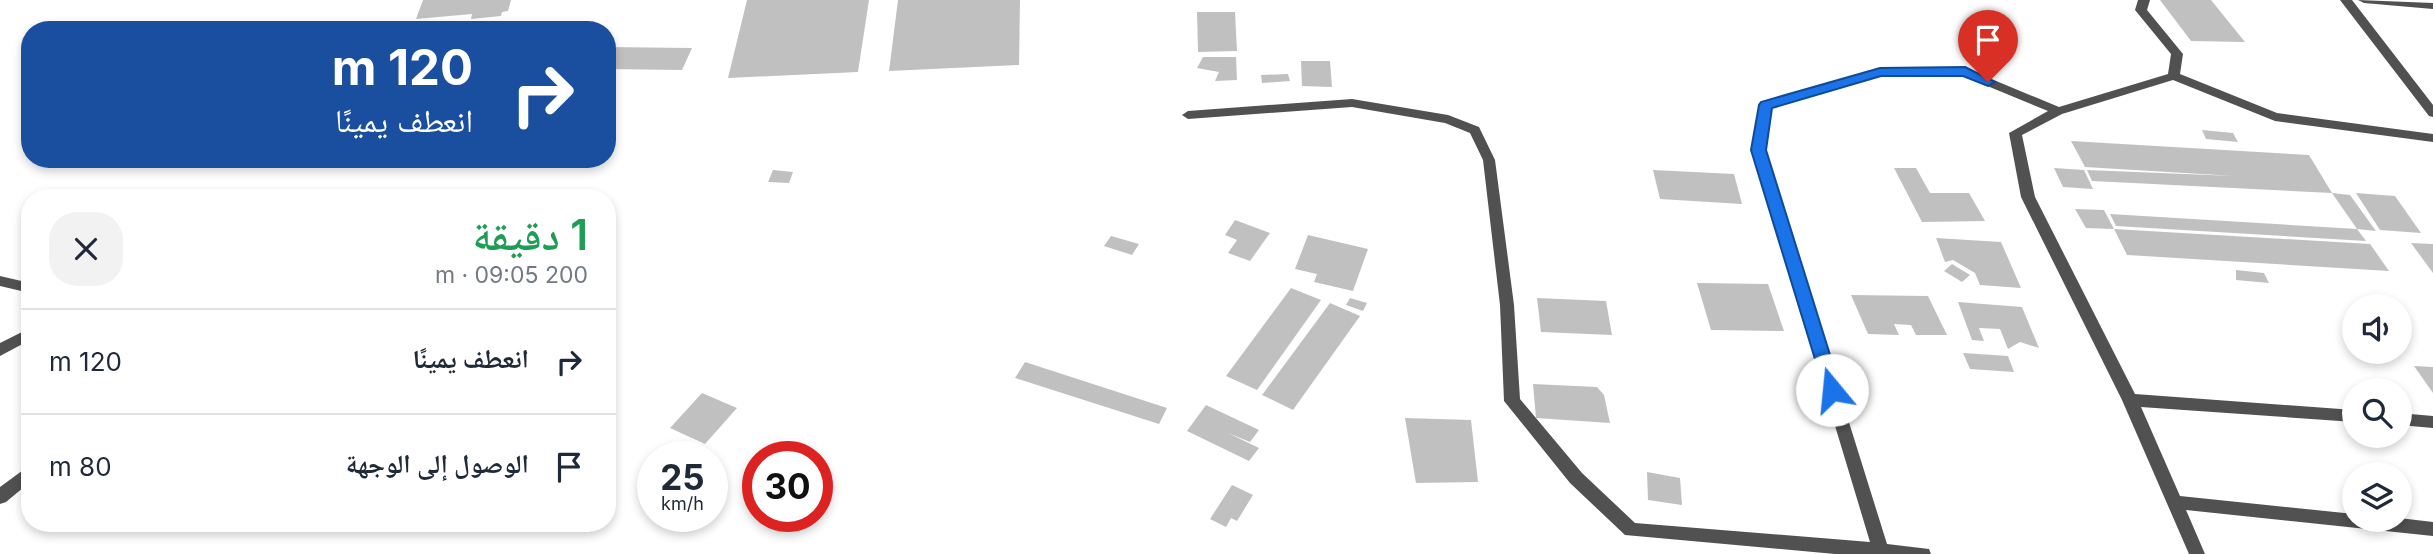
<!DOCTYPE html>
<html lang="ar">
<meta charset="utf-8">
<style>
body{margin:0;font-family:Inter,"Noto Naskh Arabic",sans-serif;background:#f2f2f3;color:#1f2937;direction:rtl;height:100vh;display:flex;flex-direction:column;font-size:26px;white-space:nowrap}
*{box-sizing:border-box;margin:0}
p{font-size:23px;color:#747a83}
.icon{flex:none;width:38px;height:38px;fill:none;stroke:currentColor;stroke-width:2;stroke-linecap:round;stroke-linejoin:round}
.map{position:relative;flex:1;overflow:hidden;direction:ltr}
.drawer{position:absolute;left:21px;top:189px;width:595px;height:343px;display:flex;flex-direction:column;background:#fff;border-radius:28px;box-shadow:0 4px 10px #0003;direction:rtl}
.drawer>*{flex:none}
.banner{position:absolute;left:21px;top:21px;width:595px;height:147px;border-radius:28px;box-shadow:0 4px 10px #0003;direction:rtl;background:#1a4fa0;color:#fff;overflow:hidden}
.fabs{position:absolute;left:2342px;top:294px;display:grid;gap:14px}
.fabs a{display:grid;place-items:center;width:70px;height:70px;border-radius:50%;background:#fff;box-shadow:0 4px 10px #0003;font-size:35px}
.speed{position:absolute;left:637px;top:441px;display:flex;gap:14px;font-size:35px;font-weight:700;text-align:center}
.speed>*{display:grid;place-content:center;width:91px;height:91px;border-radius:50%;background:#fff;box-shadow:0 4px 10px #0003;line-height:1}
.speed small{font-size:18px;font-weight:400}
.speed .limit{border:10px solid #d22;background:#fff;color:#111}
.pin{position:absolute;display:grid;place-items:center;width:60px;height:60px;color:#fff;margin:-72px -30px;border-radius:50% 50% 50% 0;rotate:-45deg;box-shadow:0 0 7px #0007}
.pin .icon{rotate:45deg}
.me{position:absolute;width:77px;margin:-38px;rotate:343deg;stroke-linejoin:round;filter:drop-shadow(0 0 5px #0008)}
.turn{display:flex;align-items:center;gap:24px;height:147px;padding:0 28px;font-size:32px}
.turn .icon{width:91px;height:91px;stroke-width:2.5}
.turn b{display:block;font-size:49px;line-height:60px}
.round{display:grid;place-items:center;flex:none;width:74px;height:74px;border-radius:28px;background:#f2f2f3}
.summary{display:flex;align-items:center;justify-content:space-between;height:119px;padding:0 28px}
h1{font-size:42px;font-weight:600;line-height:52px;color:#1e9e55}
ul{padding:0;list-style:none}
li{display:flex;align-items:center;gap:21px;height:105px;padding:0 28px;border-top:2px solid #e0e1e3}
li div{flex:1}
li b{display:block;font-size:26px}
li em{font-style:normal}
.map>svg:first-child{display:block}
.building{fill:#c0c0c0}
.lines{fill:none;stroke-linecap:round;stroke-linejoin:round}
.street{fill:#515151;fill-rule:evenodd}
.route{fill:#1a73e8;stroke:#114b97;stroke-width:2}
</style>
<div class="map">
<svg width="2433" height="554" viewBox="0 0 2433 554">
<rect width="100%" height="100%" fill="#fff"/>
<path class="building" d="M423 0H511L508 11 502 12 501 16 471 19 472 14 416 19Z
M747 0H869L858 72 728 78Z
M898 0H1020L1019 65 889 71Z
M2160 0H2211L2245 42 2191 41Z
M1197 12H1235L1237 51 1198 52Z
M607 47 692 48 682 70 607 69Z
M1203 57H1236L1237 80 1215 81 1219 72 1197 68Z
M1301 61H1330L1332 87 1302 86Z
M1288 74 1290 81 1262 83 1261 75Z
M2202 130 2233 133 2238 142 2206 139Z
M2071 141 2309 155 2332 193 2092 181 2087 170 2234 176 2085 167Z
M1894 168H1916L1930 193H1969L1985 221 1922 222Z
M2054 168 2084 170 2093 189 2063 187Z
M773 170 793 172 789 183 768 182Z
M1653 170 1734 174 1742 204 1660 199Z
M2332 193 2350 195 2376 231 2357 229Z
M2356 193 2395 196 2421 233 2380 230Z
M2075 209 2104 210 2114 229 2086 228Z
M2110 214 2357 229 2366 241 2116 226Z
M1235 220 1270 233 1250 261 1228 253 1237 240 1225 235Z
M2114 229 2370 244 2389 271 2127 255Z
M1308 235 1368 249 1353 291 1314 282 1317 274 1295 269Z
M1111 236 1139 244 1132 255 1104 246Z
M1936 238 2001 242 2021 288 1980 285 1975 273 1953 260 1945 262Z
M2411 243 2433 244V273Z
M1952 264 1970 275 1962 282 1944 271Z
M2236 270 2264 273 2269 283 2236 280Z
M1697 283 1768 284 1784 331 1711 330Z
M1291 288 1321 300 1257 390 1226 376Z
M1851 295 1928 296 1947 335H1916L1911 325 1894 324 1899 335 1868 334Z
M1350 298 1367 303 1363 311 1346 305Z
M1537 298 1606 301 1612 335 1541 332Z
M1958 302 2022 307 2039 348 2020 342 2008 349 2000 329 1979 328 1984 341 1972 340Z
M1330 303 1360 316 1293 410 1262 395Z
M1963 353 2008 356 2014 372 1970 369Z
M1025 362 1167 408 1159 424 1015 378Z
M2414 366 2433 367V393Z
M1533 384 1597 387 1604 395 1610 423 1536 418Z
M702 393 737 408 705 444 670 428Z
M1206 405 1259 430 1250 442 1228 433 1259 448 1249 461 1187 431Z
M1405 418 1471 420 1478 482 1416 483Z
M1647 472 1680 478 1682 505 1648 500Z
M1232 485 1253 495 1237 521 1231 518 1226 527 1210 519Z"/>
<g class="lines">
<path class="street" d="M2138 0H2150L2147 10 2183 54 2180 74 2277 113 2433 134V142L2275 121 2173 80 2062 114 2022 135 2035 197 2135 394 2354 410V422L2141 407 2180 496 2354 514V520L2399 518 2433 522V536L2186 510 2205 554H2189L2122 400 2021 197 2009 133 2048 111 1963 76H1880L1772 107 1764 150 1887 544 1929 549 1931 554H1835L1625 535 1570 483 1504 401 1500 305 1483 160 1470 133 1445 123 1352 107 1188 119 1182 115 1188 111 1352 99 1448 115 1479 127 1495 160 1514 305 1520 399 1582 473 1635 523 1870 542 1752 150 1760 105 1762 102 1880 68H1965L2059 107 2168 74 2171 54 2135 10Z
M2340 0H2352L2433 105V117L2429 116Z
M2358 0 2433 3V9L2364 3Z
M0 276 30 283V293L0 286Z
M30 328V340L0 356V343Z
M2399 413 2433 416V428L2399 425Z
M30 465V482L6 502 0 504V487Z"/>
</g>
<path class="route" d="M1965 67 1995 82 1988 86 1963 76H1881L1772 108 1766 150 1841 390 1838 395H1826L1751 150 1759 105 1761 102 1880 68Z"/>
</svg>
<div class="fabs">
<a><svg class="icon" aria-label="sound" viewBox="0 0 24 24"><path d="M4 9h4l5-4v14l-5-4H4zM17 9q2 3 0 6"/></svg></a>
<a><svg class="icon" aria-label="search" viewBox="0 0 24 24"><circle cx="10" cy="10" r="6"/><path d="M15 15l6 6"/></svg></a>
<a><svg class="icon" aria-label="layers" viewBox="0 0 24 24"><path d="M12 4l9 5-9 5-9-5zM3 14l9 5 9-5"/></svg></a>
</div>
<div class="speed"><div>25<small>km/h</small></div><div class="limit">30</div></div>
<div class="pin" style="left:1988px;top:82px;background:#d93025"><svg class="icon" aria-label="arrive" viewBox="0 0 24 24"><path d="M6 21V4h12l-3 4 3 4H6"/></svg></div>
<svg class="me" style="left:1832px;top:390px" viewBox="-20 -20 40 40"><circle r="19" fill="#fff"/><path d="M0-13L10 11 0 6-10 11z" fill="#1a73e8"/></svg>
<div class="banner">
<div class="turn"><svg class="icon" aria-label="right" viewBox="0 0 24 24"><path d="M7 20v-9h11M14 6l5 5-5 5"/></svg><div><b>120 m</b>انعطف يمينًا</div></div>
</div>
<section class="drawer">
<div class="summary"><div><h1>1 دقيقة</h1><p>200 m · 09:05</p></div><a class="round"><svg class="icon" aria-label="close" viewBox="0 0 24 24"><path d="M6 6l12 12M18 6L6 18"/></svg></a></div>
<ul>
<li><svg class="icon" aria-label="right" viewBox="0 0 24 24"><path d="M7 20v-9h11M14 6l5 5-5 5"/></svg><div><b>انعطف يمينًا</b></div><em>120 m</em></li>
<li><svg class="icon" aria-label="arrive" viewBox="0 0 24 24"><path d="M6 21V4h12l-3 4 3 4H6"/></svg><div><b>الوصول إلى الوجهة</b></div><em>80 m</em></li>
</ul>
</section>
</div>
